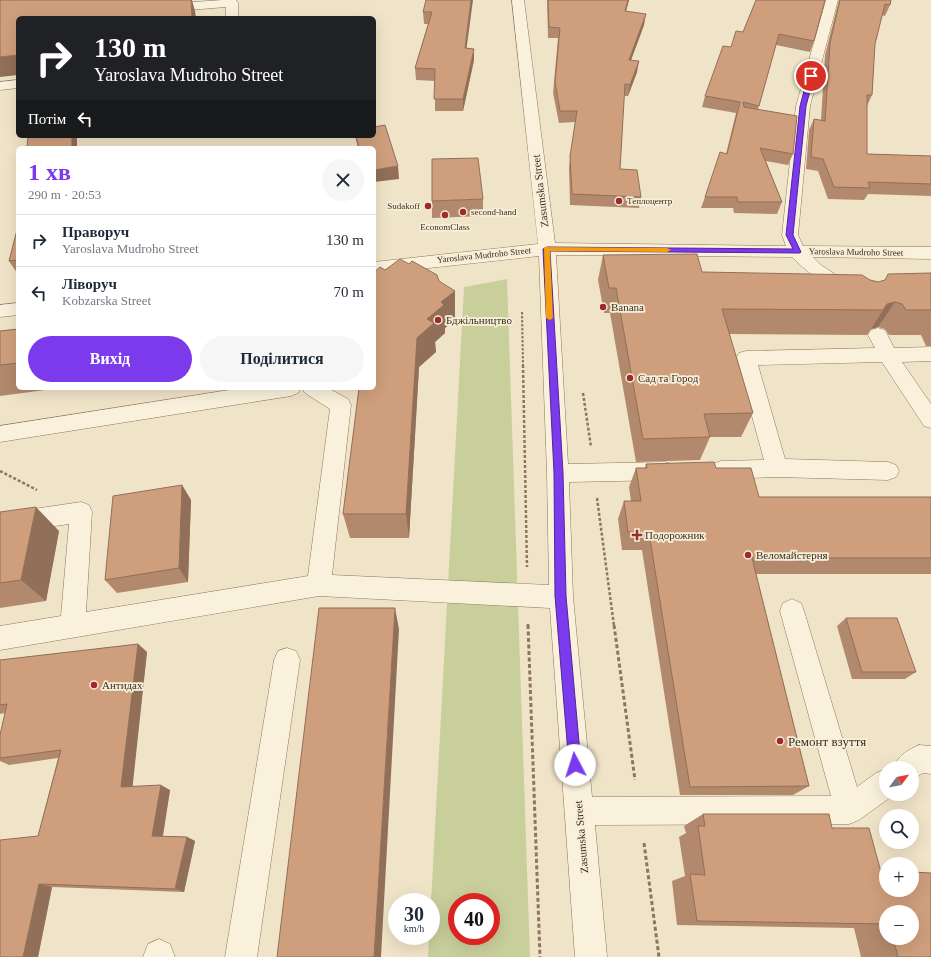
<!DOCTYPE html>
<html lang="uk">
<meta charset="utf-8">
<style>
body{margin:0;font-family:Georgia,serif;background:#f6f6f7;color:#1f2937;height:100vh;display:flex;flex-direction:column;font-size:15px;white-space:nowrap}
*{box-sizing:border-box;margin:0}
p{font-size:13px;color:#747a83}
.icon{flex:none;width:22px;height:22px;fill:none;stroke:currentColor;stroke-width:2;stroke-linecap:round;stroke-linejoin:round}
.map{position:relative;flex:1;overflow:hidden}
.sheet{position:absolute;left:16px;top:146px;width:360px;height:244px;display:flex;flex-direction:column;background:#fff;border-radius:6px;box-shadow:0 4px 16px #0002}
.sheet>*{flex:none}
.top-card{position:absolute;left:16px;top:16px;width:360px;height:122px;border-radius:6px;box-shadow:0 4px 16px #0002;background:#202124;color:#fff;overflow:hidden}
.needle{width:26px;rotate:58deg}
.fabs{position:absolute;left:879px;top:761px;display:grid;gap:8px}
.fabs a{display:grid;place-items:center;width:40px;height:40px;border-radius:50%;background:#fff;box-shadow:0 4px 16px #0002;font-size:20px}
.speed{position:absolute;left:388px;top:893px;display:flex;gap:8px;font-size:20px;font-weight:700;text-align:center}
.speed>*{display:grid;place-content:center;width:52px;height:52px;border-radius:50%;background:#fff;box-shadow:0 4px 16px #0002;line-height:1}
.speed small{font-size:10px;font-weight:400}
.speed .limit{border:6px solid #d22;background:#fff;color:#111}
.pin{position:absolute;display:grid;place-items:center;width:34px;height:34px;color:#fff;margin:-17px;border:2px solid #fff;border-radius:50%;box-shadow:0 1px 4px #0007}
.me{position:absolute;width:44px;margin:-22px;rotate:355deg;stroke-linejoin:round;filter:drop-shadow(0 0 3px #0008)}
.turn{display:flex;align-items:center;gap:14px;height:84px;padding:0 12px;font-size:18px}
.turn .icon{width:52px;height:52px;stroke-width:2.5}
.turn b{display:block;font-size:28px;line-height:34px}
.then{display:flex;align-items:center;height:38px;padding:0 12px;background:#0003;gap:8px;font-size:15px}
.round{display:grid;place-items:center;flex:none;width:42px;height:42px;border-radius:21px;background:#f6f6f7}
.overview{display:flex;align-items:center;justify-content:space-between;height:68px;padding:0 12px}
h1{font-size:24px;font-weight:700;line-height:30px;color:#7c3aed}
.primary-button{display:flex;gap:8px;margin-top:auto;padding:8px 12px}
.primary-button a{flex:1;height:46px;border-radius:24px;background:#7c3aed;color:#fff;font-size:16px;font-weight:700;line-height:46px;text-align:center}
.primary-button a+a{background:#f6f6f7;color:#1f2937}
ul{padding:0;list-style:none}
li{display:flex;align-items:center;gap:12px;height:52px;padding:0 12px;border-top:1px solid #e0e1e3}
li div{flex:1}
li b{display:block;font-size:15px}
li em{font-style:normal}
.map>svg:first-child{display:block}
.green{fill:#c9cf9b;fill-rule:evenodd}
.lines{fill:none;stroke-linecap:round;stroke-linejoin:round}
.minor-casing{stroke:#8d765c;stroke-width:1}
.path-far2{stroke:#8d765c;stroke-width:2;stroke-dasharray:2.5 1.5;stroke-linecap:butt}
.path-far1{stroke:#8d765c;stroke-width:2.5;stroke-dasharray:3 2;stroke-linecap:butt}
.path{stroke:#8d765c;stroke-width:3;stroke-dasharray:4 2.5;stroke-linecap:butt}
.minor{fill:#faf1dc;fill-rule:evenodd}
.wall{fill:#b2896c;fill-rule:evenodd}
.shaded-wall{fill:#916f58}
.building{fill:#cf9f7d;stroke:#916f58}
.route{fill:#7c3aed;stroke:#51269a}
.slow{fill:#f59e0b}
.poi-dot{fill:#9e2a2b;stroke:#f7eed8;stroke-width:1.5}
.labels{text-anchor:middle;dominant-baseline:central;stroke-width:3.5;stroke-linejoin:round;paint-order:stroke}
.far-poi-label{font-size:9px;fill:#3d2e20;stroke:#f7eed8;text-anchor:start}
.far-street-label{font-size:9px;fill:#3d2e20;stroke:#f7eed8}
.street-label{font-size:11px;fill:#3d2e20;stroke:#f7eed8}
.poi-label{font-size:11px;fill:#3d2e20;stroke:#f7eed8;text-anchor:start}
.near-poi-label{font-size:13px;fill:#3d2e20;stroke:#f7eed8;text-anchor:start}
</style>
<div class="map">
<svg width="931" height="957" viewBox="0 0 931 957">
<rect width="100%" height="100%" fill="#f0e4c8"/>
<path class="green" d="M507 279 530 957H428L429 936H431V902L464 287ZM457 902H491V936H457Z"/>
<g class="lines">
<g class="minor-casing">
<path id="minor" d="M223 0H236L238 3V18H226V7L164 12 160 11 158 8 160 5 164 4Z
M512 0H524L555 243 786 246 782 235 796 106 826 0H838L810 106 798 235 803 246 931 247V259L813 257 821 265 853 286 856 290 853 294C851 295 849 296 847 296 835 296 801 266 792 257L556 255 568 464 665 462 673 465 676 471 673 477 665 480 569 482 573 597 592 797 831 796 780 611 783 603 792 599 801 603 804 611 857 787 876 773 886 769V794H895L859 820 849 824 595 825 607 957H575L550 608 319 596 0 650V626L61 616 69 524 0 534V514L81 502 89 505 92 512 86 612 308 576 330 409 305 393 302 388H328L348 399 351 405 332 575 549 585 547 473 539 256 374 274V262L538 244Z
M18 80V88L0 90V82Z
M18 303V315L0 317V305Z
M878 328 885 330 894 348 931 347V361L902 362 931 404V428L924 426 882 362 758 365 785 459 888 462 896 465 899 471 896 477 888 480 777 477 721 479 713 476 710 470 713 464 721 461 764 460 736 358 739 353 746 351 875 348 868 335 871 330Z
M242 388H301L298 393 291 396 0 442V426Z
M287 648 296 651 300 660 257 957H225L274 660 278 651Z
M919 745 931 746V774L923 773 912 780V768H893C899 755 906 751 919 745Z
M159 939 170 944 175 957H143L148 944Z"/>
</g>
<path class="path-far2" d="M522 312 523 366"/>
<path class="path-far1" d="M523 365 527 567
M583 393 591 447
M0 471 37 490
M597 498 614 626
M528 624V626"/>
<path class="path" d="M528 625 540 957
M614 625 635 780
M644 843 659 957"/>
<use href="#minor" class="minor"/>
</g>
<path class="wall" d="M426 0 466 48 474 49V60L463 111H435V81L416 80 415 68 428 24H424L423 12Z
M547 0H629L626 11 644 25 631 60 637 72 628 96H624L620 169 641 197 639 208 570 205 569 167 575 122 559 123 553 93 558 38H548Z
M756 0 814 41 810 52 776 45 758 109 793 154 788 165 766 161 782 202 777 214 734 213 733 208H701L705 197 726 154 736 113 702 107 705 96 731 47 743 32Z
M839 0H891L890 5 885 16 882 15 875 44 872 95 867 106V154L931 156V196L868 194 864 200 828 199 818 171 806 169 809 130 814 119 821 120 825 55Z
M355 136H374L399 179 374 148H358Z
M483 199V216L432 218V201Z
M18 230V273H17L9 261Z
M603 255 702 272 870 280 878 282 931 273V346H926L921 335H889L885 329 878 327 871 329 867 335 729 334 753 413 741 437H710L700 460 636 462 610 313H604L598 280Z
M385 270 439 281 455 319 445 328V333L435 342 436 352 419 367 409 538H350L343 514Z
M18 329V388H60L0 396V331Z
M646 464 716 468 759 497H931V574H756L809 786 793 795H680L642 550H622L618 519 624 501H631L629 487 636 468H645Z
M182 485 191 500 188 582 117 593 105 580Z
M0 512 59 531 46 601 0 608Z
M846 618 916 672 905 679H852L837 626Z
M138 644 147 652 132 786 170 790 163 836 187 837 195 841 184 892 52 887 38 957V836L58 758 9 765 0 761V735L5 713 0 714V660Z
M703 814 832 828 881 872 931 957H861L854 928 677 925 672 881 685 876 679 837 686 833 684 826ZM886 912 912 938H886Z"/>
<path class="shaded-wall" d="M191 0H192L195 11 196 18H192Z
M471 0H473L465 60V48Z
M628 0H629L623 22 625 11Z
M646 14 644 25 627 71 629 60Z
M474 49V60L463 111V99Z
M18 55V75L0 77V57Z
M639 61 637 72 628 96 630 85Z
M72 136H77V148H72Z
M398 166 399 179 374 182V170Z
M455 291V319L445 328V333L435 342 436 352 419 367 409 538 406 514 417 338 427 319 441 302Z
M895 302 878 327 871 329 887 304Z
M182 485 191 500 188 582 179 568Z
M36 507 59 531 46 601 21 580Z
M395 608 399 629 381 957H374Z
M138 644 147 652 132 792 121 787Z
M161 785 170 790 162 840 152 836Z
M187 837 195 841 184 892 175 889Z
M39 884 52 887 38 957H23Z"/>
<path class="building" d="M0 0H191L192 18H18V55L0 57Z
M426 0H471L465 48 474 49 463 99H434L435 69 415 68 432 12H423Z
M548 0H628L625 11 646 14 629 60 639 61 630 85 625 84 620 169 637 170 641 197 572 194 570 156 577 111H560L555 82 560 28 549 27Z
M756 0H825L814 41 779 34 759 106 743 102 744 107 797 116 793 154 760 148 782 202H738L737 197H705L720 152 727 154 740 102 705 96 723 46 731 47 736 31 743 32Z
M840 0H891L890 5 885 4 875 44 872 95H867V154L931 156V184L868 182 870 188 834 187 823 159 811 157 814 119 825 121 830 43Z
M385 125 398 166 374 170V148H359L356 136H374V127Z
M28 136H72V148H27Z
M478 158 483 199 432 201V159Z
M17 230H18V260L9 261Z
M697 254 702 272 862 275 870 280 878 282 885 280 888 274 931 273V310H906L902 304 895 302 887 304 883 310 722 309 753 413 704 414 710 437 643 439 616 288H609L603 255Z
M400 259 409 264 412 261 437 275 439 281 455 291 441 302 444 305 427 319 434 323 417 338 406 514H343L359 388H374V272L380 267 385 270Z
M18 329V363L0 365V331Z
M714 462 716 468H751L759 497H931V558H752L809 786 690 787 649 533 628 532 624 501H641L636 468H647L646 464Z
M182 485 179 568 105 580 113 496Z
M36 507 21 580 0 583V512Z
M319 608H395L374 957H277Z
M846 618H897L916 672H862Z
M138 644 121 787 161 785 152 836 187 837 175 889 39 884 23 957H0V840L38 836 61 750 0 758V735L7 704 0 705V660Z
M703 814H829L832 828H869L881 872H886V890H912V872L931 873V957H898L893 938H912V912H886V924L697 921 690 874 705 875 698 826H705Z"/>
<path class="route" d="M811 74 814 76 806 106 793 235 801 252 800 253 550 251 563 473 566 596 581 765 579 769 575 771 571 769 569 765 555 596 554 473 543 249 547 247 793 249 786 235 800 106 808 76Z"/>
<path class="slow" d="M544 247 667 248 671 250 667 252 550 251 553 318 550 320 546 318Z"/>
<g class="poi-dot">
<circle cx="619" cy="201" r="4"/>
<circle cx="428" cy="206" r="4"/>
<circle cx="463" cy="212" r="4"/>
<circle cx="445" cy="215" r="4"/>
<circle cx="603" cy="307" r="4"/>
<circle cx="438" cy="320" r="4"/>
<circle cx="630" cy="378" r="4"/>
<path d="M635 529h4v4h4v4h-4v4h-4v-4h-4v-4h4z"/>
<circle cx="748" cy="555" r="4"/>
<circle cx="94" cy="685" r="4"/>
<circle cx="780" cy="741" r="4"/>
</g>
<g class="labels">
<g class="far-poi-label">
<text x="627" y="201">Теплоцентр</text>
<text x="420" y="206" text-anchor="end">Sudakoff</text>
<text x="471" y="212">second-hand</text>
<text x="445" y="227" text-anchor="middle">EconomClass</text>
</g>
<g class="far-street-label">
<text transform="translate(856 252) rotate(1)">Yaroslava Mudroho Street</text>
<text transform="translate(484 255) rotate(-6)">Yaroslava Mudroho Street</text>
</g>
<g class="street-label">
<text transform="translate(540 191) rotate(-97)">Zasumska Street</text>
<text transform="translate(581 837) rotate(-95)">Zasumska Street</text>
</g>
<g class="poi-label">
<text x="611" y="307">Banana</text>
<text x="446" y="320">Бджільництво</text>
<text x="638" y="378">Сад та Город</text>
<text x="645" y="535">Подорожник</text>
<text x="756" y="555">Веломайстерня</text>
<text x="102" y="685">Антидах</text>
</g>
<g class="near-poi-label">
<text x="788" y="741">Ремонт взуття</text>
</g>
</g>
</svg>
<div class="fabs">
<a><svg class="needle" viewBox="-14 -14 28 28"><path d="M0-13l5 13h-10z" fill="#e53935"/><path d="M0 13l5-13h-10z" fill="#747a83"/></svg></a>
<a><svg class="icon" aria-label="search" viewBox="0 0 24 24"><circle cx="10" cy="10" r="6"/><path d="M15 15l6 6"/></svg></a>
<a>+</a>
<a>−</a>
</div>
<div class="speed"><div>30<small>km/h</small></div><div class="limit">40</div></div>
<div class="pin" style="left:811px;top:76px;background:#d93025"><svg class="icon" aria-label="arrive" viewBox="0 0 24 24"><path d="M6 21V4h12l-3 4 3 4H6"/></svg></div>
<svg class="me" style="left:575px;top:765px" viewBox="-20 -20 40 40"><circle r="19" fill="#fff"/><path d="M0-13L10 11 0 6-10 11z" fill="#7c3aed"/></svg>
<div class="top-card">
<div class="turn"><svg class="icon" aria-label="right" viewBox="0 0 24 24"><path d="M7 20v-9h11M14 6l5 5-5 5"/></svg><div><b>130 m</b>Yaroslava Mudroho Street</div></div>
<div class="then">Потім<svg class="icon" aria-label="left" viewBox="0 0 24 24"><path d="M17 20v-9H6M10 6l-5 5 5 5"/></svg></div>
</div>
<section class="sheet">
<div class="overview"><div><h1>1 хв</h1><p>290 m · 20:53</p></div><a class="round"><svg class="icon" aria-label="close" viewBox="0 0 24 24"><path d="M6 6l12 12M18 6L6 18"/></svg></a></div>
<ul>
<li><svg class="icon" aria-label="right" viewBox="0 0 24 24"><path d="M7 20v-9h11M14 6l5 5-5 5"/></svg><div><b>Праворуч</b><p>Yaroslava Mudroho Street</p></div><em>130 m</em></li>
<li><svg class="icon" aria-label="left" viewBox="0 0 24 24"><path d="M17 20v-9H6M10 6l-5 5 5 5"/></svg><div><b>Ліворуч</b><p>Kobzarska Street</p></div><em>70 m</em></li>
</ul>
<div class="primary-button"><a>Вихід</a><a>Поділитися</a></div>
</section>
</div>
